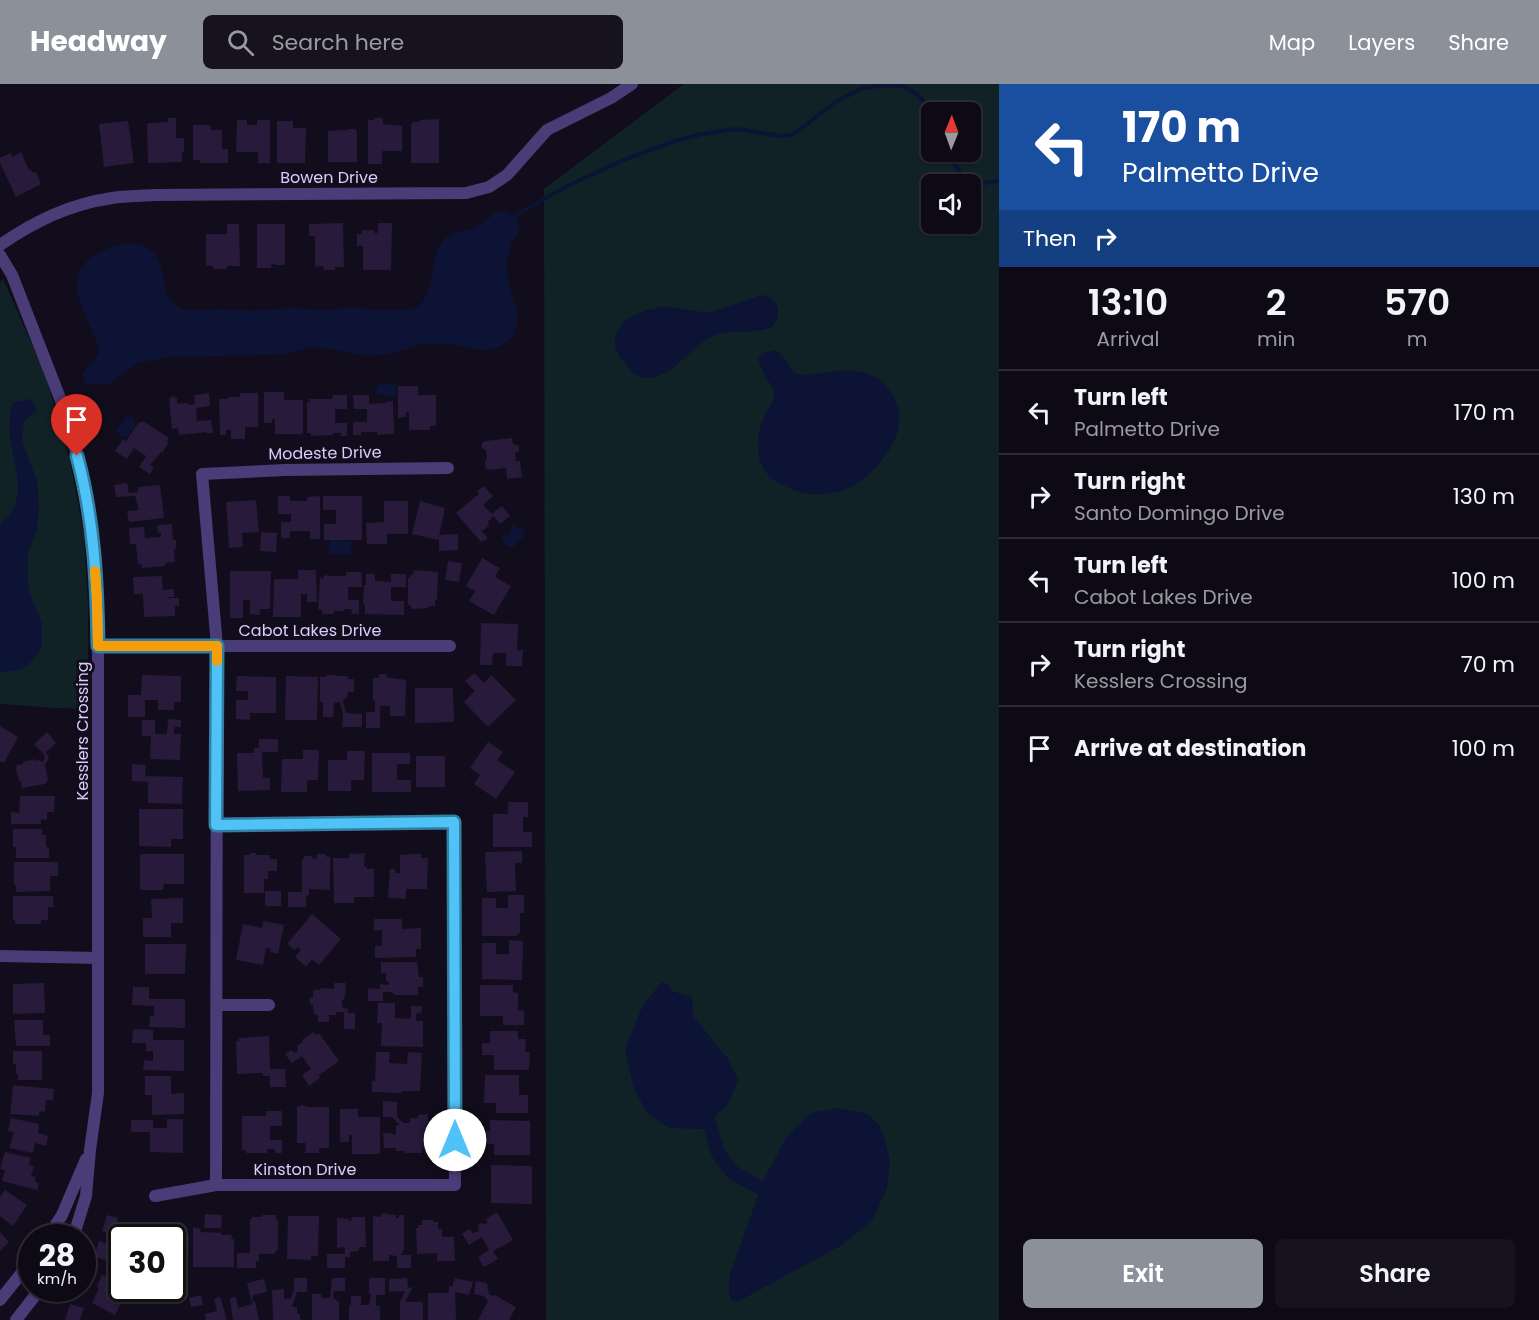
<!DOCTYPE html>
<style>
body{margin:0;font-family:Poppins,sans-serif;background:#17131e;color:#f1f3f6;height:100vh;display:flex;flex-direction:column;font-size:22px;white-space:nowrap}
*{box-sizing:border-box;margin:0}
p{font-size:20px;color:#9b9aa0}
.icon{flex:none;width:33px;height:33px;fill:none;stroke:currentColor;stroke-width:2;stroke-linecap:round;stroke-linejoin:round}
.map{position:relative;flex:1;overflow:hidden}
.side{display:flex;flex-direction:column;background:#0e0a15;width:540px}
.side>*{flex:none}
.hud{background:#1a4fa0;color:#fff;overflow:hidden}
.needle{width:39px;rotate:1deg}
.buttons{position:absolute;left:921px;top:18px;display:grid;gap:12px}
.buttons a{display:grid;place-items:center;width:60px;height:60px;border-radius:9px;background:#0e0a15;box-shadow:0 2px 4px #0004,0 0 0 2px #2e2b34;font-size:30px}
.speed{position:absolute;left:18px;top:1140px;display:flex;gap:12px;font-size:30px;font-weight:700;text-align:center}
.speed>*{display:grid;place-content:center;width:78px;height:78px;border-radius:50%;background:#0e0a15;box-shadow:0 2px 4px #0004,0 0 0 2px #2e2b34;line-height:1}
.speed small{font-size:15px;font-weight:400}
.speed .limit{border:3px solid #111;border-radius:9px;background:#fff;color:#111}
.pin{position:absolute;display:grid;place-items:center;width:51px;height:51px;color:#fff;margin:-62px -26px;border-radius:50% 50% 50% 0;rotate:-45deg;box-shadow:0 0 6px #0007}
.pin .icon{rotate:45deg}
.me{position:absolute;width:66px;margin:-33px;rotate:0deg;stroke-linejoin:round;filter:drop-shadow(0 0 4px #0008)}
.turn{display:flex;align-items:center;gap:21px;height:126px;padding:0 24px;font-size:27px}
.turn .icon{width:78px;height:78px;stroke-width:2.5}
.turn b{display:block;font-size:42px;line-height:51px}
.then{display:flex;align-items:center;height:57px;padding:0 24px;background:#0003;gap:12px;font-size:22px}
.eta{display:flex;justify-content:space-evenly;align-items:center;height:102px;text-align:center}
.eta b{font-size:36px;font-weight:600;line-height:42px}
.cta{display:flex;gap:12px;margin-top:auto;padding:12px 24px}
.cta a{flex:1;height:69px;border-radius:9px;background:#8c9099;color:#fff;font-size:24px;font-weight:600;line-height:69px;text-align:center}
.cta a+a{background:#17131e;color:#f1f3f6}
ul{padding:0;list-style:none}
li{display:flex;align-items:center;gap:18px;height:84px;padding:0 24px;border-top:2px solid #2e2b34}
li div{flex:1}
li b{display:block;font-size:22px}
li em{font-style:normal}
header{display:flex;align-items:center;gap:36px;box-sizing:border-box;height:84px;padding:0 30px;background:#8c9099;color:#fff}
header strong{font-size:28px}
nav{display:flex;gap:33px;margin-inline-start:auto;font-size:21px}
.search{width:420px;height:54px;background:#17131e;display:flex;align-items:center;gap:15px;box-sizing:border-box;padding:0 21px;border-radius:9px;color:#9b9aa0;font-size:22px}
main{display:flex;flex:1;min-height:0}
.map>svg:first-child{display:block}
.green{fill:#102225;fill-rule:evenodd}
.water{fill:#0c1335}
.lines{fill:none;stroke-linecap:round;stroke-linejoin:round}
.stream{stroke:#0c1335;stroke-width:4}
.canal{stroke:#0c1335;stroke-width:14}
.building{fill:#281a3b}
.minor{stroke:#4a3c77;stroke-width:12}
.route-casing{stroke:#337fa1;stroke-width:15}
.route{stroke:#4fc3f7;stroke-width:10}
.slow{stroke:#f59e0b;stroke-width:10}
.labels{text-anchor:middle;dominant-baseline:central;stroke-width:6;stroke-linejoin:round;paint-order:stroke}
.street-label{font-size:16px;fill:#daccfb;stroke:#120d1c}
</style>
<header>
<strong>Headway</strong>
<div class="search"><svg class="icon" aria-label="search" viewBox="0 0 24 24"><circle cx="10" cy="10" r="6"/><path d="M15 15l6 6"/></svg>Search here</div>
<nav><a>Map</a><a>Layers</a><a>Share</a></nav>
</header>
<main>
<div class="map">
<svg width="999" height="1236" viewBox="0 0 999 1236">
<rect width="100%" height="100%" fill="#120d1c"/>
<path class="green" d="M684 0H999V1236H546L544 105ZM932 28H970V68H932ZM932 100H970V140H932Z
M3 195 45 290 70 377 84 451 88 518V625L56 624 0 620V198Z"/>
<path class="water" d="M496 127C507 127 515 131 520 141L518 149 512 158 507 177 508 197 517 226V241L513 252 508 257 500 262 483 267 456 261 421 260 391 270 368 272 359 271 330 265 311 263 290 269 268 271 171 273 138 279 109 300H86L82 290 93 278 99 268 97 259 77 210V194L80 186 89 174 109 164 128 159 143 161 155 170 161 183 167 211 172 217 181 225 198 227 221 225 254 227 291 224 327 226 352 223 378 226H409C437 220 428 179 440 161 450 144 462 150 477 142 484 139 491 133 496 127Z
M761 211C778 213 783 228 773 242 756 252 734 244 715 251 692 260 672 296 646 294 636 294 631 287 625 279 622 276 619 272 617 268 610 253 622 236 635 231 646 226 659 222 671 223 685 224 698 229 712 228Z
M775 266C779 268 782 271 785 275 790 281 791 290 800 291 804 292 809 290 813 290 839 287 867 280 886 302 893 310 898 319 899 330 903 357 873 392 851 403 834 412 811 412 793 406 785 402 775 399 769 392 753 374 756 349 766 328 769 323 774 318 774 312 774 303 769 299 765 292 762 287 760 281 758 275L764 269Z
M396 299 397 314 376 310 377 301Z
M32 315 37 326 24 337 22 356 37 397 39 421 37 446 28 469V497L30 509 42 540V559L40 568 28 581 20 586 0 588V439C6 434 12 429 15 421 26 390 0 354 13 318Z
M131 331 136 340 128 352 121 353 116 347 119 341 124 339 125 334Z
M512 441 525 446 523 453 512 464 505 461 501 451H508Z
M330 456 352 457 351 471 329 470Z
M662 898 668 900 671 907 692 913 693 932 728 975 738 996 728 1021 716 1031 704 1045 669 1044 647 1029 634 1005 625 965 643 921Z
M837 1024 868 1030 880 1042 885 1056 890 1077 887 1104 872 1137 840 1162 739 1217 732 1216 729 1211V1193L764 1095 787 1052 811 1029Z"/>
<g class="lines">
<path class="stream" d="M947 68 963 93 983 99 999 97
M511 134 565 103 626 75 678 56 702 50 736 45 781 52 794 50 834 19 860 5 884 1 904 2 918 11 932 28"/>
<path class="canal" d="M709 1038 718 1069 732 1088 761 1104"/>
</g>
<path class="building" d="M168 34H176V54H184V68H182V78L148 79 147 40 149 39 168 38Z
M374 34H383V40L402 42V67H382V80H368V36H374Z
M439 35V79H411V40L413 38H420V36Z
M237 36H247V41H257V36H270V79H258V68H236Z
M128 37 134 79 104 83 99 40Z
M277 37H293V44H306L305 79H277Z
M193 41H210L211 46H222V65H228V79H200V76H193Z
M349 45H354L357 47V78H328V47L347 46Z
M21 68 29 86H31L33 89 36 88 41 100 16 113 0 79V74L11 69 12 73Z
M343 139 344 183H335V186H324L323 182 315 183V152H309V140Z
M378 139H392L391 186H363V162H357V150H362V146H374V149H378Z
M227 140H239L240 182H227V185H213V182H206V150H227Z
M257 140H285V179L283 181H275L272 179 271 184H257Z
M398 302H418V311H436V342H430V346H409V328H406V333L398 334Z
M264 308H284V316H303V350H275V335H272V339H264Z
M209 309 210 322 196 324 197 337 211 336 213 349H206V348L179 351 178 344 172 345 169 315 172 312 177 314V320L186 319H188L189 321 195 320 194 311Z
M240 309H258V343H245V355H231V346H226V351H220L219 315H228V313H240Z
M333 311H347V325H335V339H347V352H341V349H333V351L311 352V349H307V318H310L309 315H332Z
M353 311H369V320L384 319 386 320V318L393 317 394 350 377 351V348H361V351H353V338H367V325H354Z
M143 337 169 354 167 358 168 360 162 369 161 368 150 381 154 383 150 390 139 383 146 372 134 364 127 375 115 367 123 355 126 357 139 338 142 339Z
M512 354 513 360 518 361 519 364V367L515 369 516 377H520L522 393 507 395 506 384 488 386 485 383V377L487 375 486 366 482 364V359L485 357Z
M127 399 129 409 138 408V403L160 401 164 434 129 438 127 427 139 426 135 412 116 413 114 401Z
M484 402 493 412 483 421 492 430 502 422 510 432 500 440 494 432 488 437 489 441 484 446H481L487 453V455L481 458 456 429 479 410 477 407Z
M278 412H290V417H307V413L320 412V455H310V447H290V454H281V438H291V430H278Z
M323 412H362V456H324V440H336V426H323Z
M256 416 259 448 242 449 243 463 229 464 226 418Z
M384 417H408V450H387V460H367L366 439 384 438Z
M420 417 445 424 438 456 412 450Z
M172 440 173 456H176V465H174L175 478 165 479V482L142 484V480L138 481 136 460H130L129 444 144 443 145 454 161 453V449H158L157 441Z
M261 448 277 449 276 468 260 467Z
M458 450V466L439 467V451Z
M482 474 500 484 495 493 511 502 494 531 469 517 475 507 466 502Z
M448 477 462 479 459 498 445 496Z
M298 486H316L317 518H307V510H301V533H273L274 495H298Z
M415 486 438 488 437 516H435V522H428V524L411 525V521H408V494H410V491H412Z
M230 487H271L270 525H260V531L250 530V516H243V534H230Z
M346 488H361L362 503H348V516H359V530H352L351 525H344V527H334V530H322V526L318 525 320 494 323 495 324 492 327 491 330 492H346Z
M366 490H375V497L391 498V490H406V503H391V517H404V531L365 530V520H363L364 501H366Z
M162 492 163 506 174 505V513H168V514H179V522H175V532L144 533 143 510H134L133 493Z
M481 539 518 540 517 566H523L522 582H506V569H493L492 581H480Z
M474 589 484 599 491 591 516 616 488 643 464 618 475 607 465 597Z
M379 590H386V593L406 596 405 632H390V622H380V644H366V628H375V616H373V594H379Z
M142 591 181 592V618H174V626H158V616H145V633H128V611H141Z
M327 591H336V592H345L348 593V595H354V608H348L347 614 344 615 343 618 346 629 362 630V643H342L343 630 340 618 334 619 333 633H323V618H320V593H327Z
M237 592 276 593V629H250V636L236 635V616H248V607H236Z
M286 592 318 593 317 636H285Z
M415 604H453L454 638 415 639Z
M168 635 181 636V643H174V650H181L180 676 150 675 151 652H142V636H155V650H167Z
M0 642 18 653 4 679 0 677Z
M47 648 56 659 46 668 49 674 45 681 48 696 45 700 22 704 21 697H19L16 685 17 681 23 680V678L35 675V677L39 676 43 678 45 674 44 670 34 660Z
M259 655H278V668H262L263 694H270V706L238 707 237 669H254V664H259Z
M488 658 503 668 497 676 515 688 496 715 474 700 480 691 470 684Z
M303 666H319L318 696H307V708H281L282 675H303Z
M347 667H365L364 696H351V707H328V676H347Z
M372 669H410V680H397V696H411V708H372Z
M416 672H445V703H416Z
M132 680 146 681 145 692 183 693 182 720 148 719V698L132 697Z
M20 712H55L54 728H47V736L41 735V740H11V728L19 729Z
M508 718H528V733H523V748H532V763H493V730H508Z
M139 725H183V755H171V763L139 762Z
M13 745H42V751H46V763H49V774H16V763H13Z
M522 767V779H515L516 807 487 808 485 768Z
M250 769H256V771H270V775H277V787H268V795H264V809H244V771H250Z
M365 769 364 783H367V785H374V813H354V819H334L333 774H349V770Z
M140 770H184V800H164L163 806H140Z
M317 770H325L327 773H330V806L309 805V811L306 812V823H288V808H302V775H304V772H312V775L317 774Z
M411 770H421V774H428L427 805H406V815L388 814 390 785H395V789H400V771Z
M14 778H58V792H50V807L16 808V801H14Z
M265 807H281V822H265Z
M508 811H524V829H520V848L516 852H482V814H496V824H508Z
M13 812H53L54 823H48V836H41V840H15V836H13Z
M183 814V839H171V853H143V834H152L151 815Z
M312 830 341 855 319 881 312 875 306 883 295 873 301 866 297 863 294 866 287 860Z
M374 835H402V845L421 844V865H416V873L375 874V862H382V846L374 847Z
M263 837 284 841 278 870 270 868 271 865 266 864 263 881 236 876 243 840 262 844Z
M509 856 523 857 522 896 482 895V859H496V870H509Z
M145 860H186L185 890H145Z
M381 878H417L419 893H423V903H418V911H395L391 908H383V917H368V904L380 905V900L389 901V897H386V889H381Z
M44 899 45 929 13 930V900Z
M334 899H346L345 910 344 915 342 916V923L348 925V929H355V945H344V928H336V931H329V938H318V931L314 930 313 921 310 920V913L313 914V906H320V904L334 905Z
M480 901H513V908L518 909V927L524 926V941H503V932H480Z
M133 903H149V915H185V944L149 943 150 932H154V922L132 921Z
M378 919H395V934L411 935V922H422V928L416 930V937H423V963L381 962 382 939H377Z
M14 936H43V951H50V962H16Z
M133 945 153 946V956H184V987L143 986 144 976 153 977V967H146V959H132Z
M490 947H518V955H526L525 968H530L529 986H494V971H482V959H490Z
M313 948 316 951 319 949 339 977 319 991 320 994 309 1002 302 991 311 985 302 972 292 979 285 970 291 966 294 969 298 967 297 962 303 958 302 956Z
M269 952 270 985H285L286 1003H270V992H263V989L237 990 236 957H239V954Z
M13 967H42V996H18V990H16V980H13Z
M376 968H390L389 979 407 980 408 968 422 969 420 1007H401V1009L372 1008V997H375Z
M485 991H519V1011H528V1029H496V1019H484Z
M145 992H171V1010L184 1009V1030L152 1031V1011H145Z
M13 1001 54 1005 53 1016H46L45 1028 39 1027V1032L10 1030Z
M383 1017 397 1018V1032L403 1039H410V1034H418V1031L428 1030 429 1064 422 1065V1069H405V1067H396V1064H384L383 1049H391V1050L396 1051V1041H400L392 1033H383Z
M302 1021 308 1023H329V1064H319V1069H305L306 1059H297V1023Z
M340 1025H358V1033H380V1070H352V1051H349V1058H340Z
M266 1027H282V1042H270V1056H282V1069H275V1065H267V1069H246V1066H242V1032H266Z
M11 1034 39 1040 38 1049 48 1052 46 1062 35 1059 33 1069 9 1064 14 1048 8 1047Z
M167 1035H183V1069L150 1068V1048H131V1036H153V1044H167Z
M490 1036 530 1037V1071H494V1060H482L483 1047H490Z
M5 1068 31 1074 29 1081 34 1082 31 1092 36 1093 35 1098 39 1099 37 1106 2 1097 5 1086 0 1085Z
M491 1081 532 1082V1120L491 1119Z
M5 1106 27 1121 13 1142 0 1132V1113Z
M497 1128 513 1156 493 1167 498 1175 484 1183 478 1173 489 1166 482 1153 469 1161 462 1150 469 1145 473 1149 479 1147 478 1141 481 1139 485 1140 488 1138 486 1135Z
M387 1129V1132L388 1130 396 1131V1134H399V1131H404V1165L401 1171H411V1184H397V1172L389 1171V1177H373V1132L381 1133V1130Z
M205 1130 222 1131 221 1144H204Z
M107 1131 118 1134 117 1140 119 1141 120 1138 146 1147 144 1154H122V1177L111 1174 108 1177 94 1172 99 1157 110 1161 114 1151 102 1147Z
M262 1131H276V1136H278V1165L274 1170H259V1177H256V1184H237V1169H250V1135H252V1133H262Z
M288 1132H319L318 1172H311V1176L287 1175Z
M352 1133H365L366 1163H360L358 1167 350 1168V1173H345V1184H327V1170H345V1163L337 1164V1134L349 1135V1137H351Z
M422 1136H433V1138H438V1145H442V1153H454L455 1177H437V1169L417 1170 416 1144H418V1141H422Z
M193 1143 201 1145 200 1148 222 1149 221 1151H232L231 1155H234V1183H193Z
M0 1148 9 1158 0 1167Z
M174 1148H183V1152H189L188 1183H172V1154H164V1150L174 1151Z
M102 1191 122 1200V1204H130L134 1206 129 1217 123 1215 115 1231 92 1219 99 1204 97 1202Z
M294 1194H307V1208H297L292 1223H297V1230H300V1236H273L272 1206 284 1205V1215L291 1214 294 1205Z
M332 1194H345V1207H334L333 1214 339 1218V1236H312V1210H321V1214H330Z
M369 1194H385V1211H376V1222H380V1236H349V1221H351V1212H361V1221H369L371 1210H369Z
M407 1194 408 1204 413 1203 405 1218H423V1236H400V1218L405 1207 389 1208V1195Z
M455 1194 473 1198 469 1211 455 1208 456 1236H428V1209H449V1202L452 1203Z
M264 1195 267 1208 253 1211 252 1217H255L259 1236H233L230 1214 236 1213 238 1224 252 1220 247 1199Z
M476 1197 487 1199 489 1210 493 1212 495 1211 516 1223 509 1236H478L488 1217 484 1212 474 1210Z
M201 1211 203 1221 191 1223 189 1214Z
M220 1213 227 1236H206L205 1230 217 1227 214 1215Z
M70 1220 84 1224 80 1236H65Z"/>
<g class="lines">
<path class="minor" d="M0 161C35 137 70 120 112 114 126 112 140 112 154 111L466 109 489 103 507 91 547 46 611 14 632 0
M0 171 12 191 65 327 83 395 91 441 97 515 98 562V1009L90 1066 86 1112 73 1154
M98 562H450
M0 872 98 874
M217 921H269
M216 1101 217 562 202 390 285 386 448 384
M155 1112 216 1101H455L454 738 216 741
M47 1154 62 1131 86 1075
M0 1216 32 1176
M16 1236 41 1204"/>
</g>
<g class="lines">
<g class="route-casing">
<path id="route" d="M77 372C94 435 97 497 98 562H217L216 741 454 738 455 1056"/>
</g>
<use href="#route" class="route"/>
<path class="slow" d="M95 487 97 515 98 562H217V577"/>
</g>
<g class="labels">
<g class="street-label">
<text x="329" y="93">Bowen Drive</text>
<text transform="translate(325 369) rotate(-1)">Modeste Drive</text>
<text x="310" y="546">Cabot Lakes Drive</text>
<text transform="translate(82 647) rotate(-90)">Kesslers Crossing</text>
<text x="305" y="1085">Kinston Drive</text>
</g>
</g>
</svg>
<div class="buttons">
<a><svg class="needle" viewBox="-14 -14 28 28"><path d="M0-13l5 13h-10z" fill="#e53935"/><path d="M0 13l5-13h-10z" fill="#9b9aa0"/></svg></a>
<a><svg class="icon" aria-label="sound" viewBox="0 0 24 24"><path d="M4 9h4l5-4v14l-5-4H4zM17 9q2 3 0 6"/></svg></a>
</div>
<div class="speed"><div>28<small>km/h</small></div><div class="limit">30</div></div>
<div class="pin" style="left:77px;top:372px;background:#d93025"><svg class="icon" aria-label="arrive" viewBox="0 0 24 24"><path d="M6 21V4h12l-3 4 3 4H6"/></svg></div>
<svg class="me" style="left:455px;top:1056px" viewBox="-20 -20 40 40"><circle r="19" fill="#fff"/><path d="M0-13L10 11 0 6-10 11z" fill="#4fc3f7"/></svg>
</div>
<section class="side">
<div class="hud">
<div class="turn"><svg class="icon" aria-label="left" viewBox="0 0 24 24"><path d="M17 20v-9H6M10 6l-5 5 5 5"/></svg><div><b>170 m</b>Palmetto Drive</div></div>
<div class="then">Then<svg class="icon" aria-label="right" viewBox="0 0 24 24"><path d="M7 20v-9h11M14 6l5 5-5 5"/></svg></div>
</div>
<div class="eta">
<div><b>13:10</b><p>Arrival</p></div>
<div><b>2</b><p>min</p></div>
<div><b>570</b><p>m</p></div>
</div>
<ul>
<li><svg class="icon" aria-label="left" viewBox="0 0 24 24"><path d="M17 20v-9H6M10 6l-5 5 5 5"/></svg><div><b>Turn left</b><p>Palmetto Drive</p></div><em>170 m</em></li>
<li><svg class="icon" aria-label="right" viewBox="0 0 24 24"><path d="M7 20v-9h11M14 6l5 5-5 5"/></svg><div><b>Turn right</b><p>Santo Domingo Drive</p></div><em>130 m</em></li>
<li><svg class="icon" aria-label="left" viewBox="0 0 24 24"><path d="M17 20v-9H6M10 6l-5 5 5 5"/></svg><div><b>Turn left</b><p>Cabot Lakes Drive</p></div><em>100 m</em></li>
<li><svg class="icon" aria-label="right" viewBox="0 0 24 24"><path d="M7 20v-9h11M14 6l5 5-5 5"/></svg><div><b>Turn right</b><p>Kesslers Crossing</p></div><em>70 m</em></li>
<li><svg class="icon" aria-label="arrive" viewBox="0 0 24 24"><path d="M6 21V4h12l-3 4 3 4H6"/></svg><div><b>Arrive at destination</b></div><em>100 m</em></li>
</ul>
<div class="cta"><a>Exit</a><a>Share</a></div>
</section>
</main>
